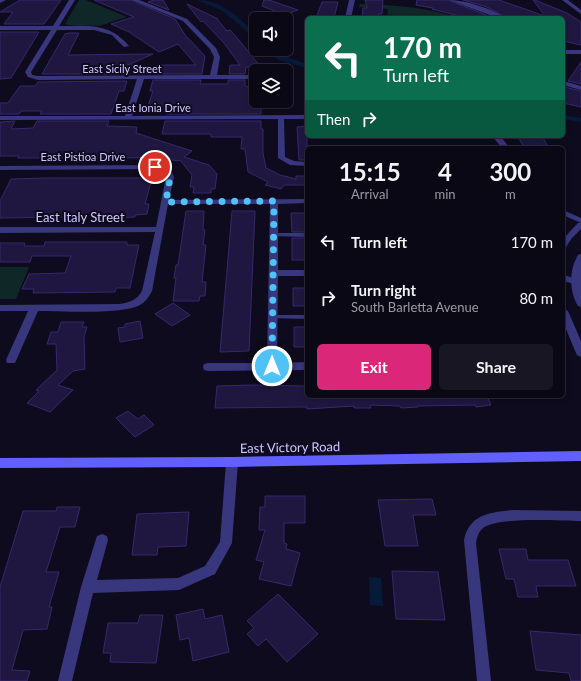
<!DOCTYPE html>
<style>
body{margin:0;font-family:Lato,sans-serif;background:#191623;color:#f1f3f6;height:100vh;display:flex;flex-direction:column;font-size:15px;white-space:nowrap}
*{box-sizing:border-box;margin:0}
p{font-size:13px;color:#9a9aa1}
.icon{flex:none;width:22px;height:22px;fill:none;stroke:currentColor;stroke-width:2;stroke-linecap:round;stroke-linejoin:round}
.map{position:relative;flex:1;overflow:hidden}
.sheet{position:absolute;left:305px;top:146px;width:260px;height:252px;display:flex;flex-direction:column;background:#0b0816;border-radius:6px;box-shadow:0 2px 6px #0003,0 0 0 1px #2b2935}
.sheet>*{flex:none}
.banner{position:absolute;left:305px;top:16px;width:260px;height:122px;border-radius:6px;box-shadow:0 2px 6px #0003,0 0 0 1px #2b2935;background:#0b6e4f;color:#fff;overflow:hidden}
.controls{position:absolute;left:249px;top:12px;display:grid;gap:8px}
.controls a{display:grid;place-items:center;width:44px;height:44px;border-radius:6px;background:#0b0816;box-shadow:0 2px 6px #0003,0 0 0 1px #2b2935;font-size:20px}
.pin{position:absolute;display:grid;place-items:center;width:34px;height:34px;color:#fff;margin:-17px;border:2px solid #fff;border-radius:50%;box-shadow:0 1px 4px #0007}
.me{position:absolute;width:44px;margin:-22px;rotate:0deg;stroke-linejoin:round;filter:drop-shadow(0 0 3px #0008)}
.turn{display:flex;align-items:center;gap:14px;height:84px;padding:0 12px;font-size:18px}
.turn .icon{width:52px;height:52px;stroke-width:2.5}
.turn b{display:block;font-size:28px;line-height:34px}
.then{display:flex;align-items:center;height:38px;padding:0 12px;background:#0003;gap:8px;font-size:15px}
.eta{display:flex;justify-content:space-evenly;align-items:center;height:68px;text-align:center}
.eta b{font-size:24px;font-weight:700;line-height:28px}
.primary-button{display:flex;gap:8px;margin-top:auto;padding:8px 12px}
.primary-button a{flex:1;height:46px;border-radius:6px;background:#db2777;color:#fff;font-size:16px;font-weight:700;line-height:46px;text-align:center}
.primary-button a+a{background:#191623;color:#f1f3f6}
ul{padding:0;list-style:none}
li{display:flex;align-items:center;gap:12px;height:56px;padding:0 12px}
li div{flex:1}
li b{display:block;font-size:15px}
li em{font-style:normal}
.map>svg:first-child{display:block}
.green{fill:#0f2727}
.water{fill:#081a3a}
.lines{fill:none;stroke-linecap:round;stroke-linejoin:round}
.canal{fill:#081a3a;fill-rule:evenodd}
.building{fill:#1f173f;stroke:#36296b}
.service{fill:#38367d;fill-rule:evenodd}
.minor{fill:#38367d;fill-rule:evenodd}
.tertiary{fill:#38367d;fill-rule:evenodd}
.secondary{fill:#625fff;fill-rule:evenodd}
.route{stroke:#4fc3f7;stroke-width:7;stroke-dasharray:0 12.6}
.labels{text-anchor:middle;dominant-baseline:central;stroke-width:4;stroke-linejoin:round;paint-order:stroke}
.far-street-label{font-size:11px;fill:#cec8ff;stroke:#0f0b1e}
.street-label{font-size:13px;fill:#cec8ff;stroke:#0f0b1e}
</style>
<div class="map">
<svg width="581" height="681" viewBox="0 0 581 681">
<rect width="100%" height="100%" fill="#0f0b1e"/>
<path class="green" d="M79 0H86L127 17 99 26 68 25 65 24Z
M360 4C394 5 426 7 459 18H387L388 9 359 7Z
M0 267H29L16 299H0Z"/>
<path class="water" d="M369 577 381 578 383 606 370 605Z"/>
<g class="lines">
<path class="canal" d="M197 0C222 0 239 18 256 34V39L223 11Z
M268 49H275L284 56 307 64V68L278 60Z
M563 115 581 118V122L563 119Z"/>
</g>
<path class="building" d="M20 0H61L44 24H4L13 12H0Z
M94 0H131L175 19 187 38H188L205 56 202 74H155L157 65H196L178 44 159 52 129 32 111 24 134 17Z
M154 0H163L169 10 148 2Z
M264 0H269L298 10 285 15 262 6Z
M365 0H383L382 14H378V18H362L363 8H367Z
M417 0H448L494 18H467L461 15 459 16 432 9 433 8 416 5Z
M463 0H499L545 16 533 0H535L567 13 581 22V45L563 41V18H507L487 7Z
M322 2H338L334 18H316Z
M187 4 218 19H217L227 31 230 30 238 39 261 67H246L245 74H229L230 65H240L224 43 203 21 201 22Z
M0 32H39L11 78 0 79Z
M69 33H79L68 55 153 54 128 65H132L129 74H42L65 34Z
M581 62V84L568 81Z
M153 80H201L200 84H228V80H245V86L256 88V101H261V114H167L168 110 147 109 153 91H150Z
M38 82 127 81 124 91H119L111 114H40L42 111H22L19 114H0V103H8L20 86H35Z
M564 87 581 91V107L563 103Z
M15 121 11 129 33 128 37 121H109L107 126 137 127 136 133 192 151 184 157 209 165 217 174 215 189H211V193H193L194 187H190L192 175 180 160 177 161 163 157 126 158H18L19 156H0V122Z
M165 121H261V129H263V153L266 168 280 175 296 179V176H307V185H284L281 189 265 185 268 182 248 172 245 149H241L242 137H211V134H162Z
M307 126V160H299L297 127Z
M518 136H542L548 147H545L546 148H524Z
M46 178H152L145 204H149L147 214 135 215V217L110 218H95L96 215H71L70 217 0 218V201L11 179Z
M186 211H204L203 230H205L203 245H206L202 282H206L205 296H200L199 301H173L176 278H174L176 265H178Z
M232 211H255L249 351 220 352Z
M291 213H307V232H292Z
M292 238H307V260H292Z
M45 242H127V245H139L130 288H116L115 292 33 293 34 289H22L29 274 65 273 71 256H32L30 262H0V243H25L24 246H44Z
M293 288H305L306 306H293Z
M173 303 190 315 172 326 155 314Z
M140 321 143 338 120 342 118 328 125 327V324Z
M61 322H84L82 327H87L84 337 85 369 73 371 58 385 73 390 50 412 27 403 39 391 36 390 57 370 56 344H47L51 332H58Z
M294 327H306L307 347H294Z
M254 385 307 386V396H487L491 405 476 407 475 405 417 406 418 407 401 408 400 406 370 405 371 408H354V406L307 409V407L215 408 217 386Z
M128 411 138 419 144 415 154 425 135 437 116 418Z
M265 496H305V523H284V543L287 544 286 549 300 553 291 586 259 579 264 562 256 560 265 530H259L260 507H265Z
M432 499 436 515H413L418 546H385L378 500Z
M57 507H80L75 527H60L46 572H59L49 607H52L47 629 23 630 12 670 30 671 27 681H0V587L23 511H56Z
M189 512 186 546 158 547 157 555H132L137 514Z
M499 549H526L528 560H568L576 586H536L538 597H518L514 579H506Z
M392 571 438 572 445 620 396 619Z
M278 594 318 634 287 662 266 639 258 646 247 634 254 628 247 621Z
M203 609 205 619 222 615 229 652 193 661 189 638 180 640 176 615Z
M140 615H163L156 663 110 662 111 653H103L108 623H138Z
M530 631 581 635V681H571L569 673 536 670Z"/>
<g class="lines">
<path class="service" d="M274 233H307V237L272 236V234Z
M272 315H307V319L270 318 269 317 270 316Z"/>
<path class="minor" d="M0 0H6L0 3Z
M69 0H75L59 26C87 26 109 22 129 46L124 47 112 35 94 30H57L31 72 32 75 38 76 210 75 214 57 210 49 183 21 132 0H139L187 19 216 48 220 57 217 75H256V79H144L132 116 307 115V119H284L285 157 294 161 307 162V166L290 165 278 158V119L0 120V116H125L137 79 38 80 28 77 25 72 51 30H0V26H53Z
M349 0H355L351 18H345Z
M449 0C465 0 493 9 506 18H498Z
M562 0H568L581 10V14Z
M563 50H581V54H563Z
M563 81 581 86V90L563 85Z
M492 136H500L510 148H502Z
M155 165 170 168 174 177 169 200 307 199V203L278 204V270H307V276H278L277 363 307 362V370L208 371 204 370 203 367 204 364 208 363H267L270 204H168L152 291C149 297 145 302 140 305 121 315 62 311 38 311L15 363H7L6 360 28 311H0V305L119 304C129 303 137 300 142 291L155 232 0 233V227H156L166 177 164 171 155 169 0 170V166Z
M563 210 581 218V223L563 215Z
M563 275 578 279 580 281 575 284 563 281Z
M232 457 236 459 238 462 232 543 215 574 179 590 93 593 72 681H58L81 587 97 536 102 534 107 536 108 540 97 580 178 578 205 566 220 542 226 462 228 459Z
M513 510 581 511V521C560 521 497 516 482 529 478 533 477 538 476 543L491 681H477L464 540C470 514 489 513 513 510Z"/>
<path class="tertiary" d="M578 223H581V229L572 238 566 247 563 248V239Z
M581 254V307L578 306C569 291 569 270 578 255Z
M563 308 568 311 581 341V357L577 355 576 353 563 322Z"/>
<path class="secondary" d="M581 451V461L232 467 0 468V458L232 457Z"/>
</g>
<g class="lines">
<path class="route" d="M155 167 166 170 170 177 166 202 274 201 272 366"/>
</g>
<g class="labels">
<g class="far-street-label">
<text x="122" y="68">East Sicily Street</text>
<text x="153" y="107">East Ionia Drive</text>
<text x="83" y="156">East Pistioa Drive</text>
</g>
<g class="street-label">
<text x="80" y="217">East Italy Street</text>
<text transform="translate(290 447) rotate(-1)">East Victory Road</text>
</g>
</g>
</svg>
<div class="controls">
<a><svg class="icon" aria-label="sound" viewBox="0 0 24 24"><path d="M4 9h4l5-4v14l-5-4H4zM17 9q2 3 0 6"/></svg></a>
<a><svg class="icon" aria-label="layers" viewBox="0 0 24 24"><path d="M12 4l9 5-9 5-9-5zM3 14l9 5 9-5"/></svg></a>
</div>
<div class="pin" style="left:155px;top:167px;background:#d93025"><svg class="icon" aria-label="arrive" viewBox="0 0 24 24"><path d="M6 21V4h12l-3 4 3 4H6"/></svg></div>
<svg class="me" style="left:272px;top:366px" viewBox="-20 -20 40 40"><circle r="17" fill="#4fc3f7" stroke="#fff" stroke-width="3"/><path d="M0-11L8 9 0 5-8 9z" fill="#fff"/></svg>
<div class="banner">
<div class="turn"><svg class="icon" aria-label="left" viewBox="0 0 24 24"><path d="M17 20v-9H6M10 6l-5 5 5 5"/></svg><div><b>170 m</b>Turn left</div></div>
<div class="then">Then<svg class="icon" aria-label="right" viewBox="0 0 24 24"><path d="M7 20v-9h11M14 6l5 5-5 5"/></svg></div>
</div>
<section class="sheet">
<div class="eta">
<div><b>15:15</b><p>Arrival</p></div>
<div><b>4</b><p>min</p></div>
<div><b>300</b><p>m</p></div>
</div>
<ul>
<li><svg class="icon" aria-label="left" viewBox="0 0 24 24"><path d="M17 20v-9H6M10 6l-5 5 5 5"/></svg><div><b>Turn left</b></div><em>170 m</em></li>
<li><svg class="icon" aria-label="right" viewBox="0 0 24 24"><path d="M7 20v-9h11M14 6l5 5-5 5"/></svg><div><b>Turn right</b><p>South Barletta Avenue</p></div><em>80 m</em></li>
</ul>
<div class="primary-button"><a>Exit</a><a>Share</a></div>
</section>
</div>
